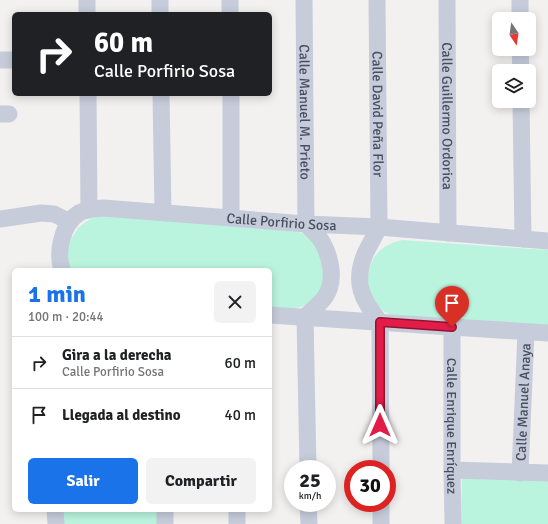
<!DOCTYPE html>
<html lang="es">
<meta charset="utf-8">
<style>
body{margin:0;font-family:Signika,sans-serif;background:#f2f2f2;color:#202124;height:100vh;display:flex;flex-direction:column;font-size:15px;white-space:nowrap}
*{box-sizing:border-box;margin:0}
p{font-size:13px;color:#757577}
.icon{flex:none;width:22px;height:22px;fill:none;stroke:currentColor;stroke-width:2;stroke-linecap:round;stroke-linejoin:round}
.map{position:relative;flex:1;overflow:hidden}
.sheet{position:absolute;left:12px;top:268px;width:260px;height:244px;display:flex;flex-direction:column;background:#fff;border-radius:6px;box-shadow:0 2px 10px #0003}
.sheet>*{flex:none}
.top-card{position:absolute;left:12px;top:12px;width:260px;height:84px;border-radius:6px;box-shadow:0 2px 10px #0003;background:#202124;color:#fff;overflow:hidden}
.needle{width:26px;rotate:167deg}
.tools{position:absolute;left:492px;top:12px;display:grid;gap:8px}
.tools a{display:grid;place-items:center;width:44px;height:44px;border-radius:6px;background:#fff;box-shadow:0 2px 10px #0003;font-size:20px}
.speed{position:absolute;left:284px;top:460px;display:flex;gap:8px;font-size:20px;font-weight:700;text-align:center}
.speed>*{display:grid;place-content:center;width:52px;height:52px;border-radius:50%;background:#fff;box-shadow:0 2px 10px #0003;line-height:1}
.speed small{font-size:10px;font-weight:400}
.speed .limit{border:6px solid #d22;background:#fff;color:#111}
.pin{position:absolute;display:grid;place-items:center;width:34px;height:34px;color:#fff;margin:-41px -17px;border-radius:50% 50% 50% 0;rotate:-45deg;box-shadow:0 0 4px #0007}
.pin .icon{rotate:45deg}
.me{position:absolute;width:44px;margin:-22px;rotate:0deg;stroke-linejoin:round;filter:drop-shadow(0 0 3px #0008)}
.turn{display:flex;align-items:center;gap:14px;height:84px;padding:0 16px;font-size:18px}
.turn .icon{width:52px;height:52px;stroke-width:2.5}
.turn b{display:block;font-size:28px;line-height:34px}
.round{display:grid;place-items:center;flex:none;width:42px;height:42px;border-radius:6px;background:#f2f2f2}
.summary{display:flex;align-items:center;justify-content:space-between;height:68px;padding:0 16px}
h1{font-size:24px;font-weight:700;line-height:30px;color:#1a73e8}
.cta{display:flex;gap:8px;margin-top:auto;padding:8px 16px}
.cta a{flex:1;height:46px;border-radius:6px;background:#1a73e8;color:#fff;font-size:16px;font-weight:700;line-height:46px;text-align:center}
.cta a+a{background:#f2f2f2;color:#202124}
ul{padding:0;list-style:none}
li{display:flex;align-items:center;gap:12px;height:52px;padding:0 16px;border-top:1px solid #e0e0e0}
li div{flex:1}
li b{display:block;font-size:15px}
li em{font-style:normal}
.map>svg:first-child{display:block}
.green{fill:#bbf4de}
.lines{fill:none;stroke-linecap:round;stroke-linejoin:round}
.minor{stroke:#c6ccda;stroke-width:17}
.route-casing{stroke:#92132f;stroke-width:10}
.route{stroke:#e11d48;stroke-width:7}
.labels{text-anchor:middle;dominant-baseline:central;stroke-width:3;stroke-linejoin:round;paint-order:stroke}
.street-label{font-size:14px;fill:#464e60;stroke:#fff}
</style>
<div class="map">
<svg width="548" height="524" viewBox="0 0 548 524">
<rect width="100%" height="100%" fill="#f3f1f0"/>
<path class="green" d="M103 214 299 232 310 237 319 245 326 280C323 286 317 297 312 301 300 311 284 309 270 308V270H69L67 252 71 239 79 227 90 219Z
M402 240 548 250V328L397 317C388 314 380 310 374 302 362 283 368 253 390 244 394 242 398 241 402 240Z
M462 476 548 477V524H461Z
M62 510H163V524H62Z"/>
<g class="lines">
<g class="minor">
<path d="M87 0V14"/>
<path d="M160 0V14"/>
<path d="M230 0V14"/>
<path id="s1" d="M304 0 306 224C310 228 315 233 319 237 330 253 337 280 325 297 320 304 312 310 305 317"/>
<path id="s2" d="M377 0 379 227C375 236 369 245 365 254 353 283 362 300 380 322L381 469"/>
<path id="s3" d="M447 0 448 233"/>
<path d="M520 0V19"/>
<path d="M520 49 521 71"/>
<path d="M0 60H14"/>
<path d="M88 94 89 209"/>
<path d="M161 94 163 212"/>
<path d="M231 94V218"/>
<path d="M521 101 523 239"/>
<path d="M0 114H9"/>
<path d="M0 219 41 213 54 214 70 222"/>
<path id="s4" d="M62 270C56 252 62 224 79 213 86 209 94 209 103 208L306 224 379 227 548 241"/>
<path d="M270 315 452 327 548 333"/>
<path d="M305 317 308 469"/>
<path id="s5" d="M452 327V470L453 524"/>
<path d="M452 470 548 473"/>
<path id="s6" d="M520 473 526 332"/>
<path d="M308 503 309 524"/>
<path d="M381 503V524"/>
<path d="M55 510 56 524"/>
<path d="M165 510V524"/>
<path d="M237 510V524"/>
</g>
</g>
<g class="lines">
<g class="route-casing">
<path id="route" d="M380 425V322L452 327"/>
</g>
<use href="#route" class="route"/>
</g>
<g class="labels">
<g class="street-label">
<text stroke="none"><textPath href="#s1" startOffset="112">Calle Manuel M. Prieto</textPath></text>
<text stroke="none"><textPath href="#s2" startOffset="114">Calle David Peña Flor</textPath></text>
<text stroke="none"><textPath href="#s3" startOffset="116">Calle Guillermo Ordorica</textPath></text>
<text stroke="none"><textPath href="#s4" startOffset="267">Calle Porfirio Sosa</textPath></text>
<text stroke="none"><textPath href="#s6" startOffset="71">Calle Manuel Anaya</textPath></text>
<text stroke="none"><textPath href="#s5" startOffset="99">Calle Enrique Enríquez</textPath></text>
</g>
</g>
</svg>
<div class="tools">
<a><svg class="needle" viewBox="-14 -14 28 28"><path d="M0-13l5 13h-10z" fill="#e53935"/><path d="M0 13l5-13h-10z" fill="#757577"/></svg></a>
<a><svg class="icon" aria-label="layers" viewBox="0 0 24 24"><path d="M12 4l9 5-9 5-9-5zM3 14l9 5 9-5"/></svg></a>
</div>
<div class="speed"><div>25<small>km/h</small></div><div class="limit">30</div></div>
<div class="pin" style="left:452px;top:327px;background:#d93025"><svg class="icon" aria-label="arrive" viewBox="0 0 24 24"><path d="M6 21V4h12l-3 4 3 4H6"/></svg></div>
<svg class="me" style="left:380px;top:425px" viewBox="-20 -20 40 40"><path d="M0-17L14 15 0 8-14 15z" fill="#e11d48" stroke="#fff" stroke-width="4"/></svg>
<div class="top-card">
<div class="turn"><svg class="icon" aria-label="right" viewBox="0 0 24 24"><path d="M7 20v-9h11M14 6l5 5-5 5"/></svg><div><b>60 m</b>Calle Porfirio Sosa</div></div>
</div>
<section class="sheet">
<div class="summary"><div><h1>1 min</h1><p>100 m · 20:44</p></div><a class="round"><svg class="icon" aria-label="close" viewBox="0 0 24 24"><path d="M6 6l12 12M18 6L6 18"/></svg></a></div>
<ul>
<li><svg class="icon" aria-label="right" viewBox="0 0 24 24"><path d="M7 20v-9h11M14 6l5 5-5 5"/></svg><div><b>Gira a la derecha</b><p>Calle Porfirio Sosa</p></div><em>60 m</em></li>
<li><svg class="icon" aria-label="arrive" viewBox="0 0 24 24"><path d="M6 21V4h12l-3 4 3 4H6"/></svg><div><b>Llegada al destino</b></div><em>40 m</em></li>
</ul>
<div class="cta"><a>Salir</a><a>Compartir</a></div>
</section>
</div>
